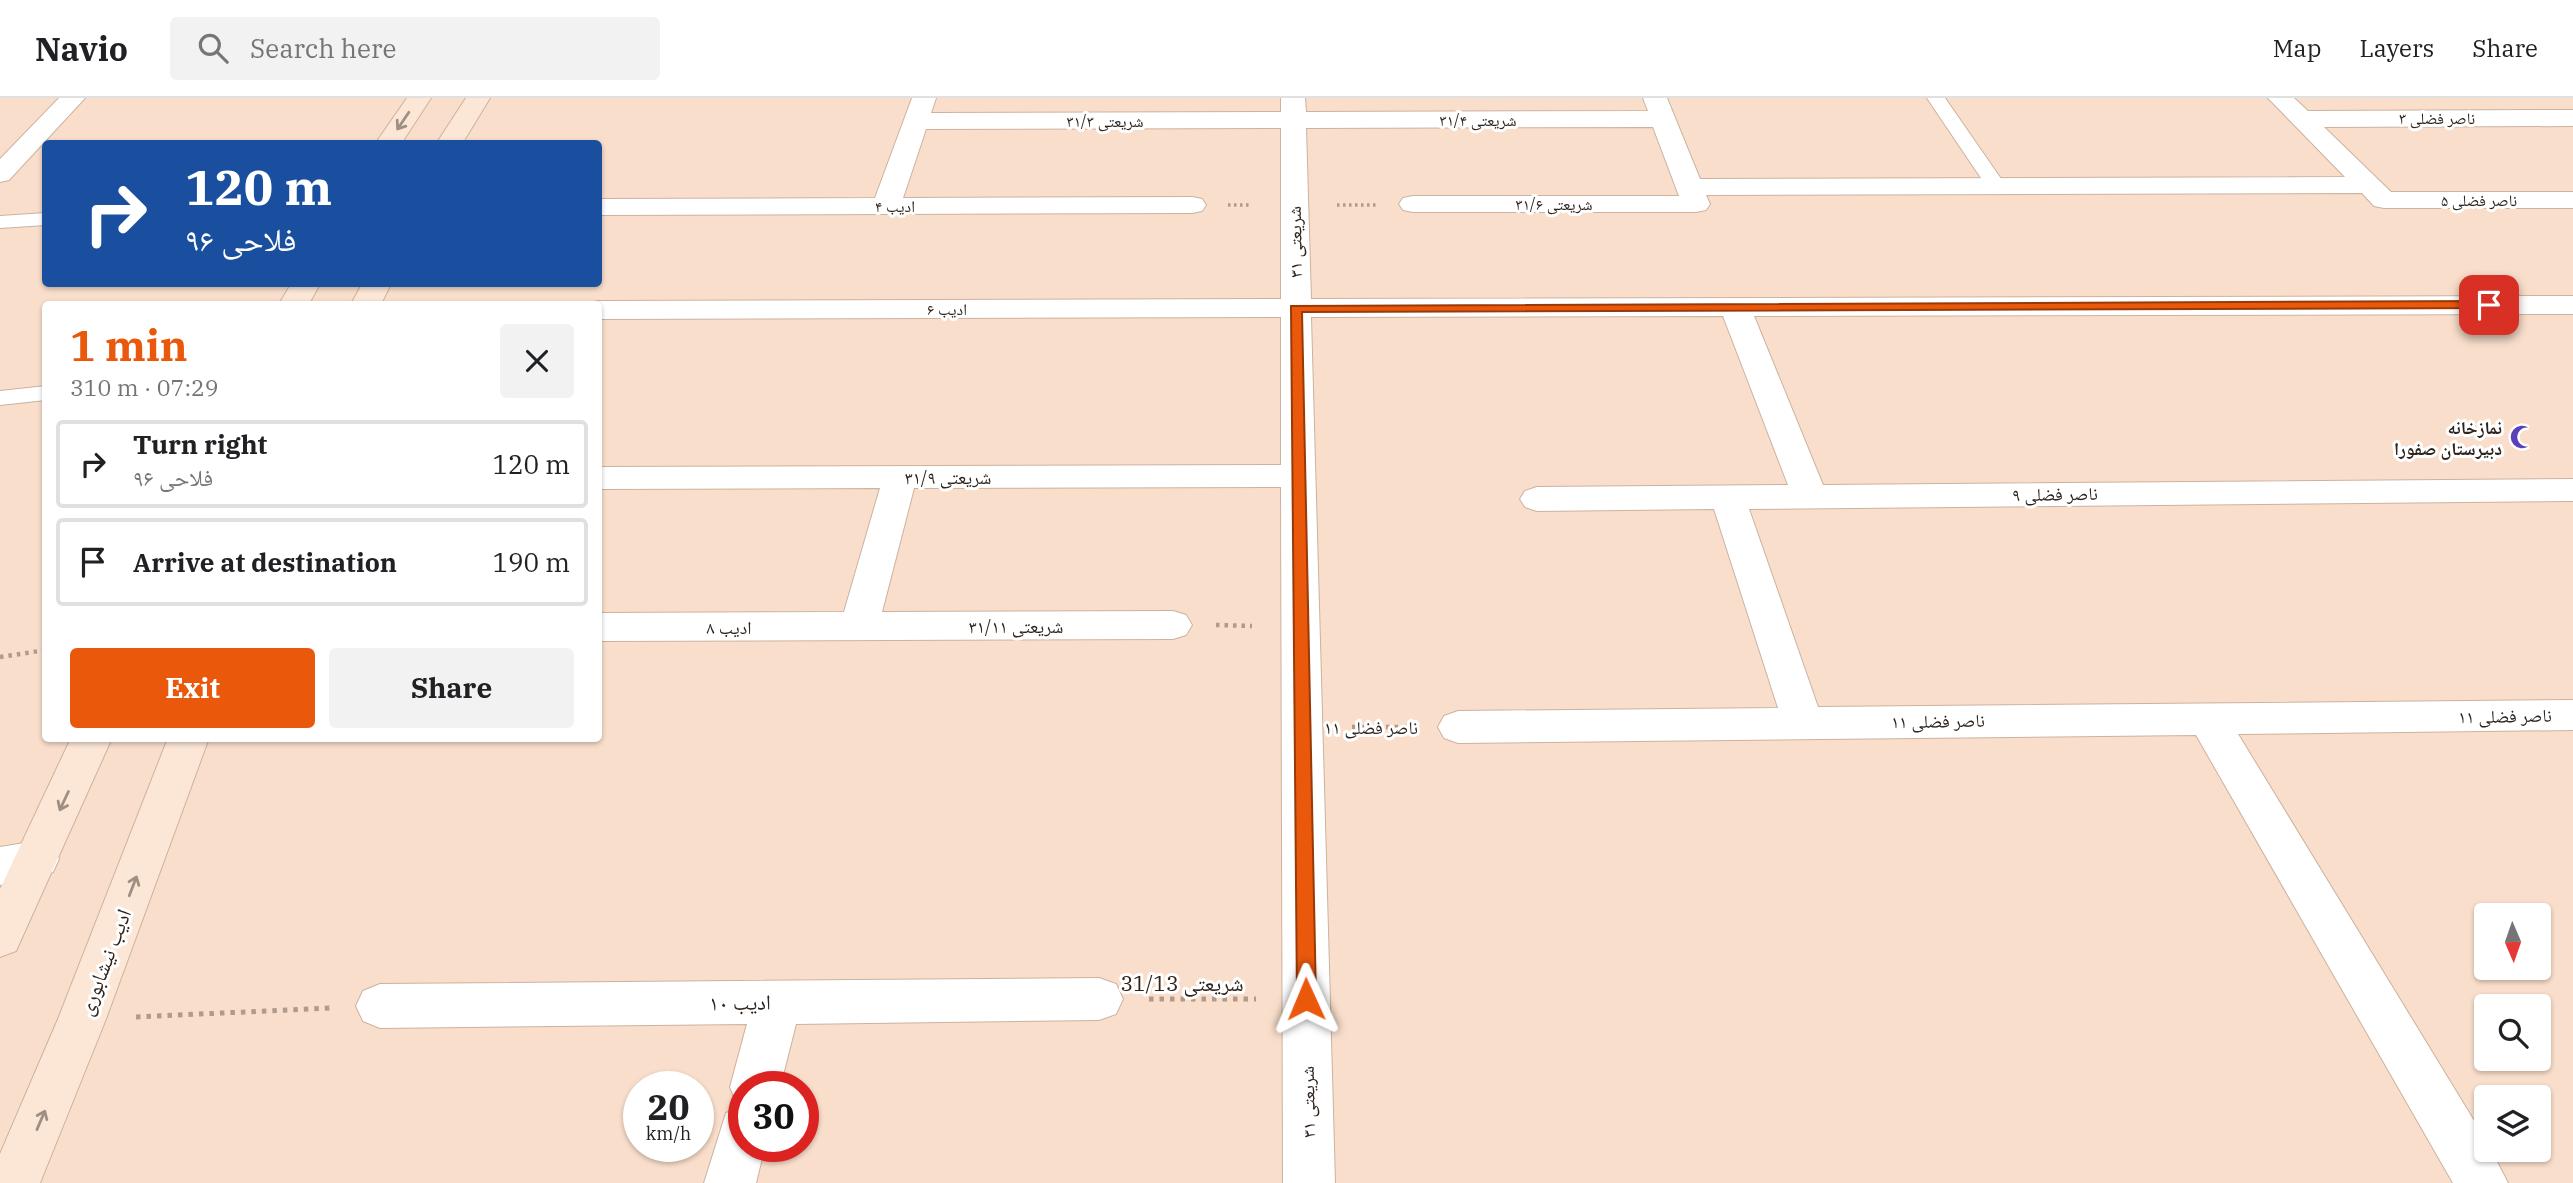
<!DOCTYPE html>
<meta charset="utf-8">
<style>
body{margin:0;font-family:"IBM Plex Serif","Noto Naskh Arabic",serif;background:#f2f2f2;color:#202124;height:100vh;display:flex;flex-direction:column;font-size:26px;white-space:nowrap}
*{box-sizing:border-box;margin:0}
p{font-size:23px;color:#757577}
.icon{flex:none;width:38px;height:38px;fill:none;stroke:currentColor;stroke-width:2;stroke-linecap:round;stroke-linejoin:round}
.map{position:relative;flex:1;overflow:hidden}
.details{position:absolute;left:42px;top:203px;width:560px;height:441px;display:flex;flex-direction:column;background:#fff;border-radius:7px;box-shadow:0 2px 5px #0004}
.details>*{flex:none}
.hud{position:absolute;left:42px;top:42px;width:560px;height:147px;border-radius:7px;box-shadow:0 2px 5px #0004;background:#1a4fa0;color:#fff;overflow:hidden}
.needle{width:46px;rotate:178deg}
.fabs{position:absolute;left:2474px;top:805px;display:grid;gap:14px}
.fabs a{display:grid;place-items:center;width:77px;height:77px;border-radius:7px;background:#fff;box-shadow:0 2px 5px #0004;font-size:35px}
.speed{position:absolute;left:623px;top:973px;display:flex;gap:14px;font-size:35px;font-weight:700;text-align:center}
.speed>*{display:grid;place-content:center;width:91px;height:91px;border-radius:50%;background:#fff;box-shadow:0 2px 5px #0004;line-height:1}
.speed small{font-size:18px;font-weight:400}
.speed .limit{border:10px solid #d22;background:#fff;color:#111}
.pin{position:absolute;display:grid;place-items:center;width:60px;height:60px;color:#fff;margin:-30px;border-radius:14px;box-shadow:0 4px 10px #0006}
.me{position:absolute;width:77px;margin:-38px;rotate:359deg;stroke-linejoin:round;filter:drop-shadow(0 0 5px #0008)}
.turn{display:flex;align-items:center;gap:24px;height:147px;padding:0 28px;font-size:32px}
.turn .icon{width:91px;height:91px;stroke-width:2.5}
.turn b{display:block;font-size:49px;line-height:60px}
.round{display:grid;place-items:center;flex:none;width:74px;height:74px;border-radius:7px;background:#f2f2f2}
.summary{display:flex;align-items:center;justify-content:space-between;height:119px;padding:0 28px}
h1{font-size:42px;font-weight:700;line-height:52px;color:#ea580c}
.button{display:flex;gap:14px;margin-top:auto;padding:14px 28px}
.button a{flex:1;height:80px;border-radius:7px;background:#ea580c;color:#fff;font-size:28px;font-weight:700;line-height:80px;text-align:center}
.button a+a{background:#f2f2f2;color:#202124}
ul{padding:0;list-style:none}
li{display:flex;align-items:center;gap:21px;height:88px;margin:0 14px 10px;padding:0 14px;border:4px solid #e0e0e0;border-radius:7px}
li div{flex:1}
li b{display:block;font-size:26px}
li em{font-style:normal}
header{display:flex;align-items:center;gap:42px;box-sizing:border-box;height:98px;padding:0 35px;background:#fff;border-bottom:2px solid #e0e0e0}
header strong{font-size:33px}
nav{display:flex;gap:38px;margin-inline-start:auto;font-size:24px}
.search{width:490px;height:63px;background:#f2f2f2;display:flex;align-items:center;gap:18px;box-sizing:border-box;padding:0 24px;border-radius:7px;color:#757577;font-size:26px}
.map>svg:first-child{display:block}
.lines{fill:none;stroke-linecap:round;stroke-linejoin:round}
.lane-casing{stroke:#ccb29f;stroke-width:2}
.street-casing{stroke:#ccb29f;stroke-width:2}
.secondary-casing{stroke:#ccb29f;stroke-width:2}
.path-far2{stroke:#af9a8b;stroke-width:3.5;stroke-dasharray:2.5 3.5;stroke-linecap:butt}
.path-far1{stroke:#af9a8b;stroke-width:4.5;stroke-dasharray:3.5 5;stroke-linecap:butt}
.path{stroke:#af9a8b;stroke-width:5;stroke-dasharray:4.5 6;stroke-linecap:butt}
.lane{fill:#fff;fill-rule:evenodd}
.street{fill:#fff;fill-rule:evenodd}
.secondary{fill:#fce7d7;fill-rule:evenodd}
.oneway{stroke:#9f8f83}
.route{fill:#ea580c;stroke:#983908;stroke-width:2}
.labels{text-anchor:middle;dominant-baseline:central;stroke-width:6;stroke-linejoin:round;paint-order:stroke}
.far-street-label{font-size:16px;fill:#2e241d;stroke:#fff}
.street-label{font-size:18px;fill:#2e241d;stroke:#fff}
.poi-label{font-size:18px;font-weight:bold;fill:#2e241d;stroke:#fff;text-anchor:end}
.near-street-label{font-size:21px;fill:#2e241d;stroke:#fff}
</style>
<header>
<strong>Navio</strong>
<div class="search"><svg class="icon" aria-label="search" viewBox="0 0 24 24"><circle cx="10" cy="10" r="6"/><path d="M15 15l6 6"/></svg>Search here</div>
<nav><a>Map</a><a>Layers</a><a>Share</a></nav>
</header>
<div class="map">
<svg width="2573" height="1085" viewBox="0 0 2573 1085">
<rect width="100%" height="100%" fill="#f9decb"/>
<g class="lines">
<g class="lane-casing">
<path id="lane" d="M1927 0H1945L2006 88 2003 92H1989Z
M46 115V127L0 130V118Z
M46 288V302L0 307V293Z"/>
</g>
<g class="street-casing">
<path id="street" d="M59 0H85L9 82 0 84V61Z
M912 0H936L931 15 1281 14V0H1305L1306 14 1648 13 1643 0H1667L1700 81 2345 79 2268 0H2294L2308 13 2573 12V28L2324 29 2391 94H2573V110H2384L2374 108 2362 95 1706 97 1710 106 1706 112 1696 114H1413L1403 112 1399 106 1403 100 1413 98H1679L1653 29 1306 30 1311 201 2573 198V216L1754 218 1823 387 2573 381V403L1749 411 1818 609 2573 602V632L2238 636 2487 1044V1052H2491L2508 1085H2453L2196 637 1458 645 1444 640 1438 629 1444 618 1458 613 1778 610 1714 411 1537 413 1525 409 1520 401 1525 393 1537 389 1788 387 1723 218 1311 219 1335 1085H1283L1281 389 914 390 882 514 1173 513 1186 517 1192 527 1186 537 1173 541 598 543V515L844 514 880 390 598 391V369L1281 367V219L598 221V206H587L598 203 1281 201V30L926 31 903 100 1192 99 1202 101 1206 107 1202 113 1192 115 598 117V101L875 100Z
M37 743 53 748 59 761 53 774 0 787V749Z
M1099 880 1116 886 1123 901 1116 916 1099 922 796 926 780 989H744V1048H765L756 1085H704L726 1015 743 1008 737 1006 730 989 747 926 380 930 363 923 356 908 363 893 380 886Z"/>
</g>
<g class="secondary-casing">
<path id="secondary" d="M407 0H431L401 46H375Z
M466 0H490L462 46H436Z
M291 186H320L309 206H279Z
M362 186H391L381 206H351Z
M71 640H112L16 853 0 859V791Z
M168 640H209L106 921 40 1085H0V1056L58 921Z"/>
</g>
<path class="path-far2" d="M1228 107H1251
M1337 107H1377"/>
<path class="path-far1" d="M1216 527 1252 528
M0 559 46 552
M1352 629H1413"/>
<path class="path" d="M1149 901H1256
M136 919 330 910"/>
<use href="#lane" class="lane"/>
<use href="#street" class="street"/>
<use href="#secondary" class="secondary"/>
</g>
<defs><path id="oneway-shaft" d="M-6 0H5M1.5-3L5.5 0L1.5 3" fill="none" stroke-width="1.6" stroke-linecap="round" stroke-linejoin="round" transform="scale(1.75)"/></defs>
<g class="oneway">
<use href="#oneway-shaft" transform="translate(403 23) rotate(124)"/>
<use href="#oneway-shaft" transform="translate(64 703) rotate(115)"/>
<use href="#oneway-shaft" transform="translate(133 788) rotate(-69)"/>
<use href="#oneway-shaft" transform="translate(41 1022) rotate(-67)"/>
</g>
<path class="route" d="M2489 203 2495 207 2494 210 1302 214 1316 901 1313 908 1306 910 1299 908 1297 901 1291 208Z"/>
<defs>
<g id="mosque-bare" transform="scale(1.89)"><path d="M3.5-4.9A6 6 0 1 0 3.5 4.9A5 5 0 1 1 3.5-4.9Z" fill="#5a41b9" stroke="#fff" stroke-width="2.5" paint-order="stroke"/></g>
</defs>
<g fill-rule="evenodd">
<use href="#mosque-bare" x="2522" y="339"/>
</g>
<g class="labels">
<g class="far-street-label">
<text x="2437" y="20">ناصر فضلی ۳</text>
<text x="1478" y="22">شریعتی ۳۱/۴</text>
<text x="1105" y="23">شریعتی ۳۱/۳</text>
<text x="2479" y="102">ناصر فضلی ۵</text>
<text x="1554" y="106">شریعتی ۳۱/۶</text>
<text x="895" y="108">ادیب ۴</text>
<text x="947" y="211">ادیب ۶</text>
</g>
<g class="street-label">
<text transform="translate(1295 144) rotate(-91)">شریعتی ۳۱</text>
<text x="948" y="379">شریعتی ۳۱/۹</text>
<text transform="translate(2055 396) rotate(-1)">ناصر فضلی ۹</text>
<text x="1016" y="528">شریعتی ۳۱/۱۱</text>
<text x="729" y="529">ادیب ۸</text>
<text transform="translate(2505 618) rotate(-1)">ناصر فضلی ۱۱</text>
<text transform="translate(1938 623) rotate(-1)">ناصر فضلی ۱۱</text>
<text x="1371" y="629">ناصر فضلی ۱۱</text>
<text transform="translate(1308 1004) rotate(-91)">شریعتی ۳۱</text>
</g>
<g class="poi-label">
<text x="2502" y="329">نمازخانه<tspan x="2502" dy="21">دبیرستان صفورا</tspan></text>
</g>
<g class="near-street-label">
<text transform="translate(104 864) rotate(-69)">ادیب نیشابوری</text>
<text x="1182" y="885">شریعتی 31/13</text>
<text transform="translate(740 904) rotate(-1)">ادیب ۱۰</text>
</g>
</g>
</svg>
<div class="fabs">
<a><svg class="needle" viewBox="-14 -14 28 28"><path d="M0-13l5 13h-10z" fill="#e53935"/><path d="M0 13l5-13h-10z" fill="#757577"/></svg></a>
<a><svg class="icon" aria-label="search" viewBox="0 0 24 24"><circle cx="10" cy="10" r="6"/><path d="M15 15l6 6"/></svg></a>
<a><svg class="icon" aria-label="layers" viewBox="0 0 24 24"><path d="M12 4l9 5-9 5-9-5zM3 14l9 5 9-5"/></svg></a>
</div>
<div class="speed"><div>20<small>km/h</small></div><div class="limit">30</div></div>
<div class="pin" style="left:2489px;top:207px;background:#d93025"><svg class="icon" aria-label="arrive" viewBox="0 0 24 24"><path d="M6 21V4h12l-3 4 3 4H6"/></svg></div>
<svg class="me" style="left:1306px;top:901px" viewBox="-20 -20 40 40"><path d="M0-17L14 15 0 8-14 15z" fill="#ea580c" stroke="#fff" stroke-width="4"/></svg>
<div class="hud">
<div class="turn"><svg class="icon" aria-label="right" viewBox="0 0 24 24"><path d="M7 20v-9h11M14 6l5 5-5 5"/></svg><div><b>120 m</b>فلاحی ۹۶</div></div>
</div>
<section class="details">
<div class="summary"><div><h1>1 min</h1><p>310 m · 07:29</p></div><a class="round"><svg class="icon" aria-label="close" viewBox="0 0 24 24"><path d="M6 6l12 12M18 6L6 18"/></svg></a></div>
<ul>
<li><svg class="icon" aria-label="right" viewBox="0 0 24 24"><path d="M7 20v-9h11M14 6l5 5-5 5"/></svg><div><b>Turn right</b><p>فلاحی ۹۶</p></div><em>120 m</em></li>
<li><svg class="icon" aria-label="arrive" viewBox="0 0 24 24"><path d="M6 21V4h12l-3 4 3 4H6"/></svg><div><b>Arrive at destination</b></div><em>190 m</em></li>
</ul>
<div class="button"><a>Exit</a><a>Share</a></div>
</section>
</div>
